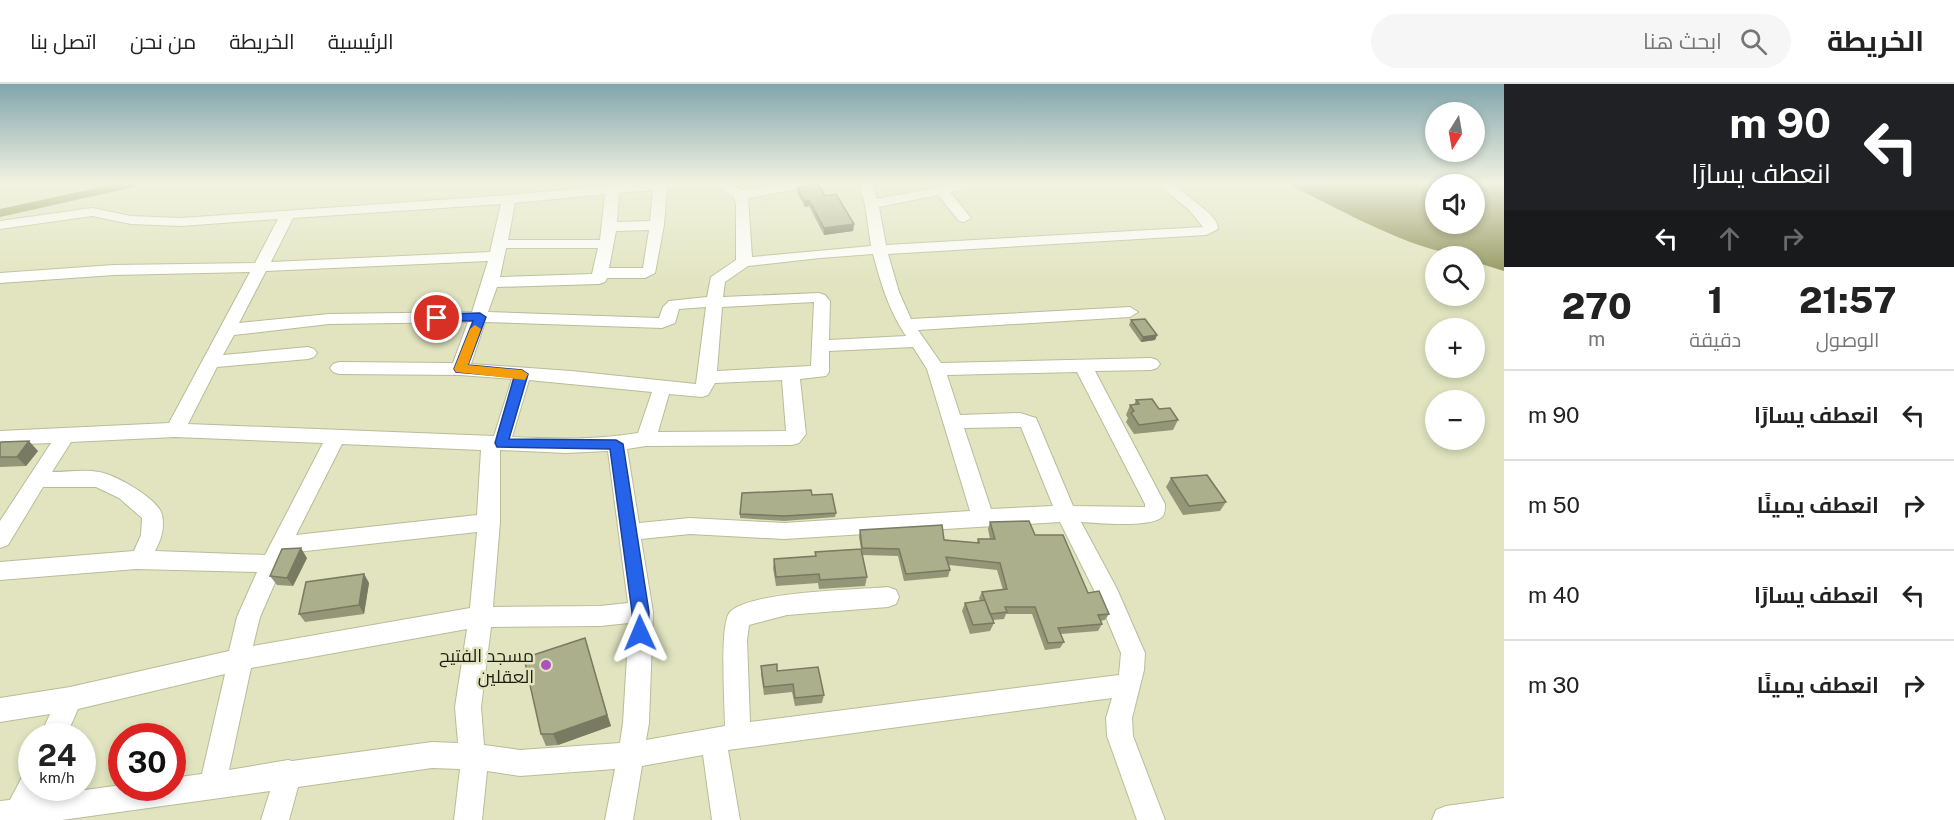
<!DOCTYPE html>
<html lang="ar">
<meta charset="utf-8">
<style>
body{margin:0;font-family:"Public Sans",Cairo,sans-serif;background:#f6f6f6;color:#222;direction:rtl;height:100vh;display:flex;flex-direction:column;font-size:22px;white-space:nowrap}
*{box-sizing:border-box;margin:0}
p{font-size:20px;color:#767676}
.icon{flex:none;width:33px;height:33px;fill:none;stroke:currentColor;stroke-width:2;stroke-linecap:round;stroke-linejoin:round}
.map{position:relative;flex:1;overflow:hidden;direction:ltr}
.sheet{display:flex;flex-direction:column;background:#fff;width:450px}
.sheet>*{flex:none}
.hud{background:#202124;color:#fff;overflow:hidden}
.needle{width:39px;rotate:191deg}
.fabs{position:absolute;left:1425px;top:18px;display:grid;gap:12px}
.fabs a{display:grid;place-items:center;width:60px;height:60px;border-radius:50%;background:#fff;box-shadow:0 3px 9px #0003;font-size:30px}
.speed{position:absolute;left:18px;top:639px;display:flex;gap:12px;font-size:30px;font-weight:700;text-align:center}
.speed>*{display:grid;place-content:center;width:78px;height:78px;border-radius:50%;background:#fff;box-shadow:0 3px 9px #0003;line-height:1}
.speed small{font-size:15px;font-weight:400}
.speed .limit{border:9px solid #d22;background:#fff;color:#111}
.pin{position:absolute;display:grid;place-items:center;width:51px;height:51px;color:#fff;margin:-26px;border:3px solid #fff;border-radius:50%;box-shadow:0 2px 6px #0007}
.me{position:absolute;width:66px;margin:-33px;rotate:359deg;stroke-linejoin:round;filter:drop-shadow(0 0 4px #0008)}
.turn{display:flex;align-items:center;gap:21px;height:126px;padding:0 24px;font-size:27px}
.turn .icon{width:78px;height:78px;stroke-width:2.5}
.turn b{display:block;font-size:42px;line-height:51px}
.lanes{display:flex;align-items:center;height:57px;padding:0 24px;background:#0003;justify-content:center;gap:30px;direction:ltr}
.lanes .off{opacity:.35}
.eta{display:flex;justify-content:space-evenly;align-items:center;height:102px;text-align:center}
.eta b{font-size:36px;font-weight:800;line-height:42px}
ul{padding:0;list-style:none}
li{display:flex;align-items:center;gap:18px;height:90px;padding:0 24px;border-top:2px solid #e0e0e0}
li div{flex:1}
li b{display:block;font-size:22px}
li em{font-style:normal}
header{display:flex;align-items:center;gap:36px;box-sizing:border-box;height:84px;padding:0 30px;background:#fff;border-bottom:2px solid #e0e0e0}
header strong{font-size:28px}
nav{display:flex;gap:33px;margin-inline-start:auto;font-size:21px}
.search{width:420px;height:54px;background:#f6f6f6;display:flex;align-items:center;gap:15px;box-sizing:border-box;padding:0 21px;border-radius:33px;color:#767676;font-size:22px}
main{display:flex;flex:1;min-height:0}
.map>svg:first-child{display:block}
.water{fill:#8a8e52;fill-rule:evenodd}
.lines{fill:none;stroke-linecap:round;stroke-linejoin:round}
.canal{fill:#8a8e52;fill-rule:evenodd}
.minor-casing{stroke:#b9bc98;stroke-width:2}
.minor{fill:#fff;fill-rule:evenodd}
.wall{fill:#949678}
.shaded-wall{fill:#787a61}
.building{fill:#acaf8b;stroke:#787a61;stroke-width:1.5}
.route{fill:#2563eb;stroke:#184099;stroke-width:1.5}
.slow{fill:#f59e0b}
.poi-dot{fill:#ad51bc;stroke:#e1e4bf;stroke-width:2}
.labels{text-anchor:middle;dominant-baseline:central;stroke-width:5;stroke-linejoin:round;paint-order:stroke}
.near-poi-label{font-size:18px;fill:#1d1e10;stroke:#e1e4bf;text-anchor:end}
</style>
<header>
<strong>الخريطة</strong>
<div class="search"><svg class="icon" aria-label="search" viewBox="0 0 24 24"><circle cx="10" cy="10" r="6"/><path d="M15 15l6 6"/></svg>ابحث هنا</div>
<nav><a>الرئيسية</a><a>الخريطة</a><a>من نحن</a><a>اتصل بنا</a></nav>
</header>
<main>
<section class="sheet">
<div class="hud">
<div class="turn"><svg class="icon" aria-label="left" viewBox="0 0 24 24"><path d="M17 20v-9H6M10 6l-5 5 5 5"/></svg><div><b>90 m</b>انعطف يسارًا</div></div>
<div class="lanes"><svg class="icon" aria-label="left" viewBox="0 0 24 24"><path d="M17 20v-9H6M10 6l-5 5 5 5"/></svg><svg class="icon off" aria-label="ahead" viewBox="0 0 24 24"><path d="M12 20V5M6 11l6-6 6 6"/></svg><svg class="icon off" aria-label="right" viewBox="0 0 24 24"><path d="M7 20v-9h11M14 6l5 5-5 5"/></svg></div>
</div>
<div class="eta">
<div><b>21:57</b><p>الوصول</p></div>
<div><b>1</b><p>دقيقة</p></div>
<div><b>270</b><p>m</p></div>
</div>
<ul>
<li><svg class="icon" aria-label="left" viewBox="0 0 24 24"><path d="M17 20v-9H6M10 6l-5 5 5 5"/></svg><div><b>انعطف يسارًا</b></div><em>90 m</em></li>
<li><svg class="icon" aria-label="right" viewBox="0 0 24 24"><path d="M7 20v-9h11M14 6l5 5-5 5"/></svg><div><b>انعطف يمينًا</b></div><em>50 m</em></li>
<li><svg class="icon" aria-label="left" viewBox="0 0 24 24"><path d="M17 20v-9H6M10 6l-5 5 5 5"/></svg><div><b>انعطف يسارًا</b></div><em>40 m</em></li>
<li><svg class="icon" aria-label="right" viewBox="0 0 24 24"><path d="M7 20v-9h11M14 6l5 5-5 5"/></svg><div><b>انعطف يمينًا</b></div><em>30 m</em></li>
</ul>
</section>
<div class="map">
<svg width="1504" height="736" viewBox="0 0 1504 736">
<rect width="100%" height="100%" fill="#e1e4bf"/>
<path class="water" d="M1285 99H1504V187L1475 178 1474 172C1418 172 1337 123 1285 99ZM1436 100H1474V140H1436Z"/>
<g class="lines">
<path class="canal" d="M119 99H140L134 103 0 133V125Z"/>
<g class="minor-casing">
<path id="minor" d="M639 99H686L684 102 667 104 664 141 655 189 645 194H607L605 198 599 200 497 203 488 228 659 234 663 223 669 217 707 213 711 193 736 176V119L734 113 713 99H729L742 106 789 99H818L811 103 748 114 752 173 871 162 865 120 858 99H872L877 115 958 99H983L981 102 950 108 971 134 964 138 959 137 938 111 879 123 886 161 1203 143 1189 126 1156 99H1172L1210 130 1217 139 1218 145 1206 151 888 170 899 208 911 235 1130 223 1138 228 1130 233 918 246 941 279 1151 274 1157 276 1160 280 1157 284 1151 286 1095 287 1165 420C1165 425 1165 430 1162 433 1150 444 1098 439 1081 438L1117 505 1145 569 1144 586 1132 634 1133 652 1165 736H1137L1107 652 1106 634 1112 614 728 666 740 736H712L703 671 642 682 633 736H605L615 685 520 692 487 687 482 736H454L460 685 432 684 298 703 289 736H261L270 707 62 736H0V717L10 716 23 691 32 687V704H44L40 712 122 701V704H172V694L202 690 225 590 78 625 66 652H40L50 630 0 638V614L70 603 229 567 237 533 257 488 136 485 0 496V478L134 467 141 451 142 434 119 414 96 403H43L8 461 0 464V437L51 359 0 361V347L169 339 250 188 114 191 0 199V189L114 181 255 179 278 135 181 142 131 140 92 132 0 145V137L92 124 131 132 181 134 509 111ZM653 106 650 137 617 138 619 109ZM605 110 600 156H508L515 119ZM501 120 490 168 271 178 293 134ZM649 146 643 184H609L616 147ZM506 164H598L592 190 500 193ZM873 170C881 200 889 227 906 252L829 256 830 217 825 211 819 209 723 213 725 198 748 182 820 174ZM488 177 472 228 329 230 239 239 266 187ZM814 218 811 282 717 287 722 223ZM706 223 696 300 571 287 471 280 485 238 662 244 675 239 679 225ZM468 238 453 279 339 278 333 280 330 284 333 288 339 290 460 291 512 295 494 352 188 340 217 283 308 275 314 273 317 269 314 265 308 263 223 271 234 251 329 240ZM913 263 927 285 970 427 784 439 690 434 639 439 627 365 646 362 792 361 799 359 806 350 800 295 826 292 829 288V267ZM1077 288 1145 420V423L1073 422 1036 334 1020 329 960 331 947 291ZM529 296 652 308 638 349C597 356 555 355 512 353ZM782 296 786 347 658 348 669 310 702 313 708 311 715 299ZM1021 343 1053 422 991 425 964 344ZM175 353 323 359 265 471 155 467C161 456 165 444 162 431 159 415 114 390 99 388 84 385 67 388 52 388L71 358ZM342 360 481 366 477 431 296 451ZM500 366 566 369 608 367 628 519 600 522 493 523 500 438ZM1060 438 1098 514 1121 569 1119 591 750 638 747 556 749 541 787 531 888 523 896 520 899 513 896 506 888 503C856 506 751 507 730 528 719 539 725 623 725 642L646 656 649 639 653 528 641 455 690 450 784 455ZM477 448 470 524 253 562 260 533 288 469ZM629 539 623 639 620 659 520 666 484 661 481 623 491 543 600 542ZM467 545 455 623 458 659 432 658 292 677 288 676 229 686 251 584Z
M1504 714V736H1432L1436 726 1446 722Z"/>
</g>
<use href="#minor" class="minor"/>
</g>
<path class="wall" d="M797 103 825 112 854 140 853 147 824 151 809 122 805 123 797 109Z
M1131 236 1157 251 1155 256 1141 258 1129 241Z
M1136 316 1159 325 1178 336 1173 346 1134 350 1126 338 1128 334 1126 331 1130 321H1134Z
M0 359 38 367 26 382 0 383Z
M1171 394 1226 418 1220 427 1183 431 1166 403Z
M812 411 836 429 835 433 784 437 740 434V430Z
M990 438 1035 451 1088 509 1109 530 1105 536 1100 537 1102 540 1098 547 1061 550 1064 558 1060 564 1045 566 1032 530H1006L1004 535 993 536 994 539 990 547 970 550 962 527 965 519 980 517 979 514 982 508 1003 506 997 486 949 481 950 486 948 493 904 497 898 472 862 471 867 493 865 502 819 505 818 499 776 502 773 484 774 475 815 472V468L861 465 859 453 860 446 977 459 978 455H990L988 445Z
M307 474 293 502 277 501 270 492Z
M364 490 369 499 364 530 305 538 299 530Z
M585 554 611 642 558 661 546 662 541 650Z
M761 582 777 587 824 611 822 619 795 622 792 608 764 611 761 590Z"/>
<path class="shaded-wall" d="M809 116V122L805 123V117Z
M854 140 853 147 824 151V144Z
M1157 251 1155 256 1141 258 1143 253Z
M29 357 38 367 26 382 17 373Z
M301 464 307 474 293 502 287 494Z
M364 490 369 499 364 530 359 521Z
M607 631 611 642 558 661 553 650Z"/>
<path class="building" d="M818 100 825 112 836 110 854 140 824 144 809 116 805 117 797 103Z
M1145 235 1157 251 1143 253 1131 236Z
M1152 315 1159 325 1170 324 1178 336 1139 341 1131 329 1134 327 1130 321 1139 320 1136 316Z
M29 357 17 373H0V359L1 358Z
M1207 391 1226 418 1189 422 1171 394Z
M811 406 812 411 832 410 836 429 784 432 740 430 742 409Z
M1029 437 1035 451H1063L1088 509 1099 507 1109 530 1098 531 1102 540 1058 544 1064 558 1048 559 1035 523H1005L1007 528 990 530 982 508 1007 505 1000 479 946 473 950 486 906 490 899 465 862 464 860 446 942 441 944 456 979 459 978 455H995L990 438Z
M301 464 287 494 270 492 282 465Z
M861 465 867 493 820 496 819 490 776 493 774 475 816 472 815 468Z
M364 490 359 521 299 530 306 498Z
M985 516 994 539 973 541 965 519Z
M585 554 607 631 553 650H541L524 574Z
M777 580V587L818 583 824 611 795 614 793 600 764 603 761 582Z"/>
<linearGradient id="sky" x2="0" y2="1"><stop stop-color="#82a5ac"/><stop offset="0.49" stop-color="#f2f3e2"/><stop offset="1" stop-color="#f2f3e2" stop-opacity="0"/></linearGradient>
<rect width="1504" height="202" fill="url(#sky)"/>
<path class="route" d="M480 229 486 233 468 281 522 286 528 290 509 355 616 356 623 360 649 528 648 549 646 554 640 556 634 554 632 549V528L610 365 497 363 495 359 514 293 456 288 454 285 473 237H437L431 234 437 230Z"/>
<path class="slow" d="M475 241 481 245 468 281 522 286 528 290 525 296 456 288 454 285 470 245Z"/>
<circle class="poi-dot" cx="546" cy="581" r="6"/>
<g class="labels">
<g class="near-poi-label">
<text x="534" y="571">مسجد الفتيح<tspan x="534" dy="21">العقلين</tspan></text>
</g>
</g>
</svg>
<div class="fabs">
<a><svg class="needle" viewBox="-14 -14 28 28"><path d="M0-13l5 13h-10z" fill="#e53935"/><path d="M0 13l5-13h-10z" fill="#767676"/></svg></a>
<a><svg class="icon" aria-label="sound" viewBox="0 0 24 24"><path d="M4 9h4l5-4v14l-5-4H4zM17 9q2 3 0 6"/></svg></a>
<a><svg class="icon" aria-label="search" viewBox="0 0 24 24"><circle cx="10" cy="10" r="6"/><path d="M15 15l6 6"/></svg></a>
<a>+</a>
<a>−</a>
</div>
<div class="speed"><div>24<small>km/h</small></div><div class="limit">30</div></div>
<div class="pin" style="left:437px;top:234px;background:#d93025"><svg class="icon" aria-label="arrive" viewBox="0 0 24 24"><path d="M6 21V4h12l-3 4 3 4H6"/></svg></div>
<svg class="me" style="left:640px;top:549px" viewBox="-20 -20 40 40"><path d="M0-17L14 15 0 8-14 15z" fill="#2563eb" stroke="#fff" stroke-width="4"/></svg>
</div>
</main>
